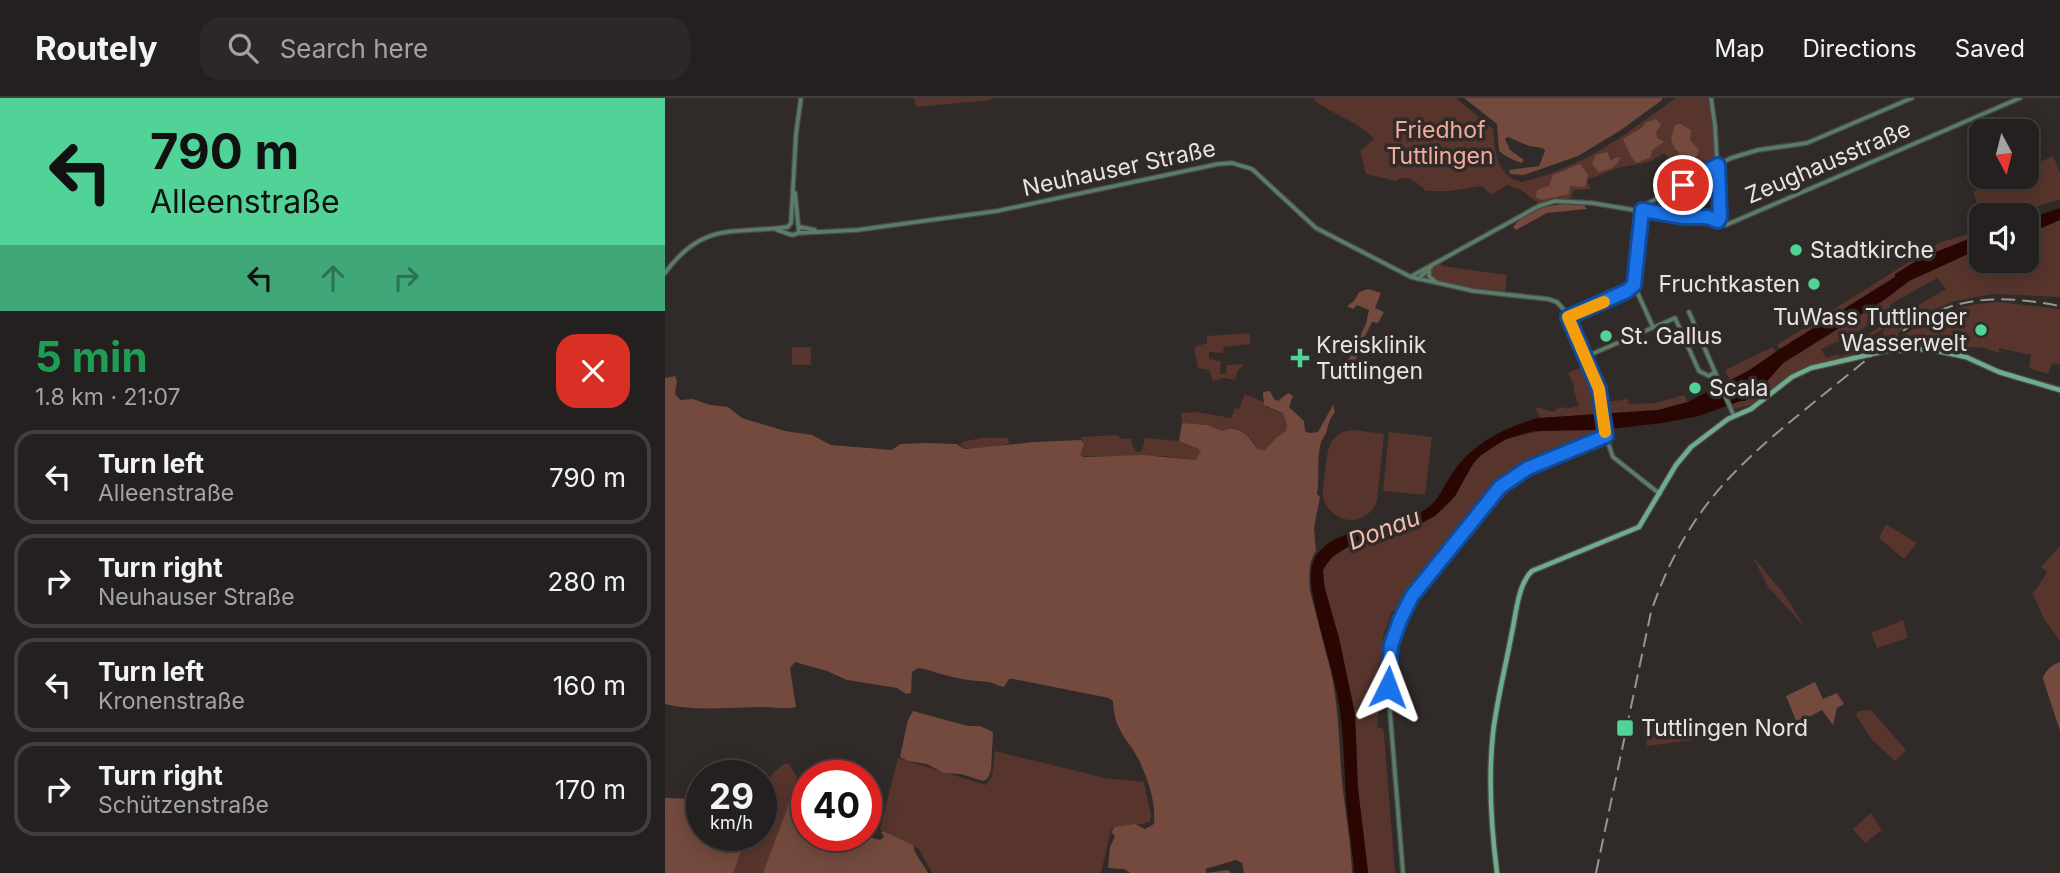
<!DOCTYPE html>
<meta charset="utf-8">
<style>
body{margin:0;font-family:Inter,sans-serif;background:#2c2828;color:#f1f3f6;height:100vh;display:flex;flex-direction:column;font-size:26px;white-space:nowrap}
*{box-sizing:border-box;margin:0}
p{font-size:23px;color:#a3a3a4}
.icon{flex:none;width:38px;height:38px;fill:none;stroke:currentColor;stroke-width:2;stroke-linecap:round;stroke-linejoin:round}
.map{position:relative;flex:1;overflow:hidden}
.panel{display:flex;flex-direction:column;background:#24201f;width:665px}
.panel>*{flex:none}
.guide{background:#51d397;color:#111;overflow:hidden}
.needle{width:46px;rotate:173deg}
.controls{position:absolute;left:1304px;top:21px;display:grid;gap:14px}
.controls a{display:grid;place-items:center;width:70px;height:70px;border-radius:14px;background:#24201f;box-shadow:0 4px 18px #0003,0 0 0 2px #413e3d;font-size:35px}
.speed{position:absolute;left:21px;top:662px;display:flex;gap:14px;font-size:35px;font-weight:700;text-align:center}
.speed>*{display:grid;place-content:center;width:91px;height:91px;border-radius:50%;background:#24201f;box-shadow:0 4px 18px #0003,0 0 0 2px #413e3d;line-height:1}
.speed small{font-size:18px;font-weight:400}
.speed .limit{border:10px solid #d22;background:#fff;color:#111}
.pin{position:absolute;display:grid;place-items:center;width:60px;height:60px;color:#fff;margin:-30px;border:4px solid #fff;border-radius:50%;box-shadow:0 2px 7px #0007}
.me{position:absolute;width:77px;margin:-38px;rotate:3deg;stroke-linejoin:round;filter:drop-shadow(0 0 5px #0008)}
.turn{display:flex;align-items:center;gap:24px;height:147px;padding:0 35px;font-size:32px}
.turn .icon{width:91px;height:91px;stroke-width:2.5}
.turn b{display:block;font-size:49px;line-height:60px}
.lanes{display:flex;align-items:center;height:66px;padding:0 35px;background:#0003;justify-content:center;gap:35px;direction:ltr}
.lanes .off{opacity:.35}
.round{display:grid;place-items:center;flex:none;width:74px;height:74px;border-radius:21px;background:#2c2828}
.summary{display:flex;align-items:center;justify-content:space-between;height:119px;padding:0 35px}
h1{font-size:42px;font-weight:700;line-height:52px;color:#1e9e55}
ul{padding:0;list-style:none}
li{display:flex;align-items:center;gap:21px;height:94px;margin:0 14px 10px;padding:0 21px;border:4px solid #413e3d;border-radius:21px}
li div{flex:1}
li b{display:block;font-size:26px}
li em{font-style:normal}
header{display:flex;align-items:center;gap:42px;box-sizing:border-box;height:98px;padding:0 35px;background:#24201f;border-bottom:2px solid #413e3d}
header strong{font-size:33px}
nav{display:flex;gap:38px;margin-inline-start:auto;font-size:24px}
.search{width:490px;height:63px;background:#2c2828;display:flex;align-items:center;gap:18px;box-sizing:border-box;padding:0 24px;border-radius:21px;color:#a3a3a4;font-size:26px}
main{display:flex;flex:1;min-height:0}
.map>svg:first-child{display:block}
.green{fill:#57352c;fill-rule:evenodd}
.forest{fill:#744a3e}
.water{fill:#290601}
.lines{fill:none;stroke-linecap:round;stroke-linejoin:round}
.tertiary-casing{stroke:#4d4847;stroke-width:6}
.secondary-casing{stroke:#4d4847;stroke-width:7}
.tertiary{stroke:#587e69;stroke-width:3.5}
.secondary{stroke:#6ead8c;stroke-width:4.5}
.rail{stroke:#9a9594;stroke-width:2;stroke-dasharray:14 7;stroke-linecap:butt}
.route-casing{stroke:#114b97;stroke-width:18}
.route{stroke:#1a73e8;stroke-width:12}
.slow{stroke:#f59e0b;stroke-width:12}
.poi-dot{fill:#51d397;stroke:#302a29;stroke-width:2.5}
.labels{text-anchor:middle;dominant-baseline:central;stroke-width:7;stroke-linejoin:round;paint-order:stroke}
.park-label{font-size:23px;fill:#f5ab98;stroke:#302a29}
.street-label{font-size:23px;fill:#e8e4e3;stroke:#302a29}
.poi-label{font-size:23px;fill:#e8e4e3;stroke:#302a29;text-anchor:start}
.water-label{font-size:24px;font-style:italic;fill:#f7bbab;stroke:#302a29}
</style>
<header>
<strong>Routely</strong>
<div class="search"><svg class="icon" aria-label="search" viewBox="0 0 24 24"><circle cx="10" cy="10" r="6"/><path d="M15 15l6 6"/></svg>Search here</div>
<nav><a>Map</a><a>Directions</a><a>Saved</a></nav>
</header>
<main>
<section class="panel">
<div class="guide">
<div class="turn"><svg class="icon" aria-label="left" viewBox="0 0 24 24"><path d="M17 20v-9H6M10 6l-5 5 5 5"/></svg><div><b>790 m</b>Alleenstraße</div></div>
<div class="lanes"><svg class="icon" aria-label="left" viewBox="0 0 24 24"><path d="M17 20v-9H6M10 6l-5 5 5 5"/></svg><svg class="icon off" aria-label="ahead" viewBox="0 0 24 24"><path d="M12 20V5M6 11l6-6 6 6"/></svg><svg class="icon off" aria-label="right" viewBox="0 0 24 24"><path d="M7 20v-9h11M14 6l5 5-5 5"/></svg></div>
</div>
<div class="summary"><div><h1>5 min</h1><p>1.8 km · 21:07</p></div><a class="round" style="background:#d93025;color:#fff"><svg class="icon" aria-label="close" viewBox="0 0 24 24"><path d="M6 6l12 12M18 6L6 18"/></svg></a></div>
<ul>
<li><svg class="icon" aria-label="left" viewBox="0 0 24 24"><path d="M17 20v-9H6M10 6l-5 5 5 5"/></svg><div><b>Turn left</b><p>Alleenstraße</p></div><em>790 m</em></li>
<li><svg class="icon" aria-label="right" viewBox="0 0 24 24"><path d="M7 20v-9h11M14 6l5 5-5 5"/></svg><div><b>Turn right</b><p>Neuhauser Straße</p></div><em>280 m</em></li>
<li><svg class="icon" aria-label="left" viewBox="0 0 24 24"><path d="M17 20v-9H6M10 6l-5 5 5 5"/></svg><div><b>Turn left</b><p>Kronenstraße</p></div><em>160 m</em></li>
<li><svg class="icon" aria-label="right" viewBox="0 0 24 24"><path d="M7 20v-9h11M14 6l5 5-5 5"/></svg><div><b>Turn right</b><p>Schützenstraße</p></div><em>170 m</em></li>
</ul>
</section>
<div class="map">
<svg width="1395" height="775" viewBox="0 0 1395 775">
<rect width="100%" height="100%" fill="#302a29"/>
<path class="green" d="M249 0H326L327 2 251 9Z
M650 0H791L828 31C830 53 831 77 856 84L882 77 919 61 952 42 1011 0H1043C1046 16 1055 52 1046 67 1042 73 1033 76 1027 79L1019 62 1009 66 999 55 984 64 952 70 922 82 926 91 909 92 905 101 887 102 875 106 856 92 842 87 826 97 817 88 785 93H761C752 85 743 75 731 83L701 76 695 53 709 41C693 23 668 17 649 2Z
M1388 58 1395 75V101L1345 117H1317L1308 94 1342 79H1362V70Z
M1395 122V199L1327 196 1290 203 1259 216 1213 250 1146 267 1129 276 1088 306 1070 311 1067 306 1087 299 1114 268 1219 202 1244 183 1316 150V163H1362V136ZM1272 180 1281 191 1233 219 1230 216 1228 217 1224 210 1226 206ZM1214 221 1218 227 1192 243 1193 245 1220 230 1216 239 1194 253 1187 245 1183 246 1185 251 1184 255 1175 259 1173 256 1161 260 1156 251 1183 239Z
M1316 132V136L1256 160 1231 176 1230 179 1115 251 1112 247 1274 145Z
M775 165 777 168 842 177 840 195 777 186 765 179 766 171Z
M1333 204 1395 211V267L1387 265 1383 276 1364 270 1366 257 1334 250V255L1320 250 1292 248 1291 253 1252 247 1221 249C1260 222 1285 207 1333 204Z
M585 235V246L559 249 558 255 544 254V260L556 264 555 276H561L562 267 579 266 572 274 571 280 569 282 559 280 548 283 544 272 533 270 529 249 542 245V238Z
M127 249H146V267H127Z
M1108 249 1111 254 1083 273 1065 283 1060 272Z
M919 268 931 305 958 302 959 300 963 302 964 306 990 305 1019 297 1023 304 993 312 875 320 870 309 890 314 891 311 900 309 901 311 914 308 908 290 910 289 903 275Z
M580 296 599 304 602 309 618 315 622 327 621 333 612 339 600 352 592 351 588 343 570 330 558 333 542 327 517 325 516 315 532 314 566 320 570 310 574 311Z
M689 332 719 336 712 403C702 429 669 428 659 402 656 394 659 384 660 375 662 354 663 333 689 332Z
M891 332H936L932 338 854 371 832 386 750 486 733 511 727 514 718 538 712 629 718 631 719 636 730 775H703L693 691 690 616 673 536 661 499 658 472C677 437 723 445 753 428 767 420 781 411 790 398 796 389 799 378 806 369 826 341 858 334 891 332Z
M724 334 767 339 760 397 718 393Z
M453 337 456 341H466L468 349 472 354 477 353 480 340 514 343 536 352 532 362 499 358H414L418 346 416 339Z
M316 340H343L344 346C329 348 309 355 296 348L297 344Z
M1221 426 1252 445 1239 461 1214 440Z
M1395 448V543L1379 521 1367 494 1371 492 1382 474 1376 469Z
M1088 459 1119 496 1140 529 1103 489Z
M1238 522 1243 540 1212 550 1206 535Z
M1206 612 1241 652 1230 663 1206 641 1191 617 1193 613Z
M1019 632 1023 633 1028 642 982 648 981 638Z
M330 653 440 680 479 684 486 717 485 723C474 730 459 725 446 731L436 775H267L254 751 215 731 233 660 321 687 327 678Z
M120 666H124L133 681 99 775H67L80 740 77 737H96C96 706 91 684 120 666Z
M1206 715 1217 732 1200 745 1188 731Z"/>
<path class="forest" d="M799 0H997V2L956 32 913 58 859 77 845 76 844 72 874 68 880 53 878 50 864 48 843 39 840 41 845 52 859 62 857 65C850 63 840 58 834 53L832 26Z
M991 21 996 27 991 34 992 40 999 44 987 52 986 59 972 65 967 60 958 41 978 29 980 25Z
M1015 26 1026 32 1025 42 1034 52 1032 58 1014 65 1012 62 1015 59 1014 54 1010 51 1006 41 1010 27Z
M942 54 946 63 952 59H955C952 70 943 72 933 74L927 65 931 57Z
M915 66 923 77 920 89 905 88 904 96 877 102 871 99 872 92 884 88 888 77Z
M899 106 919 107 922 111 882 115 851 132 848 129C859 114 881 107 899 106Z
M703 191 716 195 710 210 719 214 713 225 707 224 699 240 703 242 679 279 676 277 701 226 704 212 692 207 688 211 682 208 689 203 694 194Z
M10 278 12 283 10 296 15 302 28 301 45 307 63 309 77 320 120 333 147 337 166 347 227 352 235 346 260 345 291 346 300 351 312 350 370 344 416 342 419 346 415 357 419 359 478 357 531 362 536 352 514 343 517 325 542 327 558 333C571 325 586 339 592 351L600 352 612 339 621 333 622 327 618 315 599 307 598 294 605 293 609 301 613 303 623 295 628 298 624 309 639 323 640 333 644 335 653 334 668 307 670 314C664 322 664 325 661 335 660 338 657 341 656 344 651 361 655 379 652 396L655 399 649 430 651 453C643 465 644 478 645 493L666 574C674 610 674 647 677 683 680 713 686 744 687 775H579L577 765 571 762 540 771 542 775 563 772 566 775H465L459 771 443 770 445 749 450 738 446 734 450 729 470 726 480 731 489 726C491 703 483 682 474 662 462 639 449 633 448 603L444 600 348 581H344L339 589C333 588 329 585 324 584 308 583 295 581 280 577 271 575 264 571 253 570L247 574 246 595 241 596 232 590 182 582 162 573 130 564 125 570 131 609C120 612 109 609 98 609 65 609 32 614 0 606V280Z
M1395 564V633L1378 581C1379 573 1387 567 1395 564Z
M1150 584 1158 601 1172 595 1179 606 1172 610 1168 627 1157 612 1132 625 1121 598Z
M248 613 303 628H315L328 634 326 672 323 680 318 683 296 676 279 675 262 666 243 663 235 659 243 622Z
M133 681 137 682 142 689V737H197L215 742 219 739 216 734 218 733 248 747C248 754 259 767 263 775H98Z
M34 696H37V737H77L81 740 68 775H0V700L31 701Z"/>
<path class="water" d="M1395 110V122L1362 136V121Z
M1316 136V150L1244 183 1219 202 1118 265 1092 295 1080 303H1075L1034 318 997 325 936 332 870 333 841 341 816 357 808 366 790 398 770 418 740 433 686 447 668 458 661 467 658 472 659 487 674 540 690 616 693 691 703 773V775H689C688 757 685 740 683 722 679 689 680 654 676 621 672 585 660 552 652 517 648 498 640 472 653 455 679 424 730 433 761 411 775 402 779 386 789 373 808 345 841 329 873 320L993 312 1023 304 1083 273 1115 251 1230 179V176L1256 160Z"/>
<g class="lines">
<g class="tertiary-casing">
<path id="tertiary" d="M1046 0 1050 28 1055 119 1053 123
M126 125 131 36 136 0
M135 129 150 132
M112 132 127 137 134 135 130 95
M134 135 192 132 332 113 553 66 567 65 587 71 651 130 746 179 809 193 883 201 892 204 901 214 930 281 934 291 942 342 948 359 995 396
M764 172V178L771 184
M0 175C38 123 69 136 123 129L126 125
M747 178 874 108 890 103 927 105 993 116 1042 119 1061 127 1355 0
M753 181 766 169
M969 187 977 112 980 107 1066 60 1093 52 1142 45 1247 0
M969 187 988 229
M1024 214 1069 318
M903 219 962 193 969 187
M920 259 1010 220 1034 273 1044 278 1050 274
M738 775 723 589 725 547 735 522 747 498 835 389 863 370 940 338"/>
</g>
<g class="secondary-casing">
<path id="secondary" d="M832 775C826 728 823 682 828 635 832 601 841 567 847 534 851 516 853 486 867 473L974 429 1011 367 1026 349 1063 321 1086 311 1127 279 1146 270 1220 253 1263 251 1301 259 1334 274 1395 292"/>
</g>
<use href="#tertiary" class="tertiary"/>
<use href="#secondary" class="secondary"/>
<path class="rail" d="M931 775 986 514C1026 397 1087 355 1179 280 1212 254 1244 222 1284 209 1321 197 1358 201 1395 208"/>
</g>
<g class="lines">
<g class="route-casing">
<path id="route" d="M723 589 726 547 735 522 747 498 835 389 863 370 941 338 934 291 903 219 962 193 969 187 977 112 1019 119H1042L1053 123 1055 119 1053 67 1018 87"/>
</g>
<use href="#route" class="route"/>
<path class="slow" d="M939 204 903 219 934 291 940 334"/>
</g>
<g class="poi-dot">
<circle cx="1131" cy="152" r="7"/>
<circle cx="1149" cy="186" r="7"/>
<circle cx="1316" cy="232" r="7"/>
<circle cx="941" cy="238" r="7"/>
<path d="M631.5 249.5h7v7h7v7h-7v7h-7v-7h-7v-7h7z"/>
<circle cx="1030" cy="290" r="7"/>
<rect x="951" y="621" width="18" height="18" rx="3.5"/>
</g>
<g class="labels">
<g class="park-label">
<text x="775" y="32">Friedhof<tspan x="775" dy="26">Tuttlingen</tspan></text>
</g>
<g class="street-label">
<text transform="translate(1163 64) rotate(-23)">Zeughausstraße</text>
<text transform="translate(454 70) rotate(-12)">Neuhauser Straße</text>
</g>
<g class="poi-label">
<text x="1145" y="152">Stadtkirche</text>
<text x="1135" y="186" text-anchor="end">Fruchtkasten</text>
<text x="1302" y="219" text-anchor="end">TuWass Tuttlinger<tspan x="1302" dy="26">Wasserwelt</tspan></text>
<text x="955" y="238">St. Gallus</text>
<text x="651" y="247">Kreisklinik<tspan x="651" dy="26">Tuttlingen</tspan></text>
<text x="1044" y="290">Scala</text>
<text x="976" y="630">Tuttlingen Nord</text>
</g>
<g class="water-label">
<text transform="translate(719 431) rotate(-21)">Donau</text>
</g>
</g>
</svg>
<div class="controls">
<a><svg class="needle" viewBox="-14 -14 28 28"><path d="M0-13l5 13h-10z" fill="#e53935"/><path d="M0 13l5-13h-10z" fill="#a3a3a4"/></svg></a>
<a><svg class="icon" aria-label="sound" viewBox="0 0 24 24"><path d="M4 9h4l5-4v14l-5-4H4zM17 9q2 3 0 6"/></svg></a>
</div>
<div class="speed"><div>29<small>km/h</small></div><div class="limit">40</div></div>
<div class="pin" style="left:1018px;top:87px;background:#d93025"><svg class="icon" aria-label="arrive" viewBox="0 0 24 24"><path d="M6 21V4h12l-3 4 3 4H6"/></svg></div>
<svg class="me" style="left:723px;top:589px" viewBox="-20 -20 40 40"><path d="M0-17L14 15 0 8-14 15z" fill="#1a73e8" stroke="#fff" stroke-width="4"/></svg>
</div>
</main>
